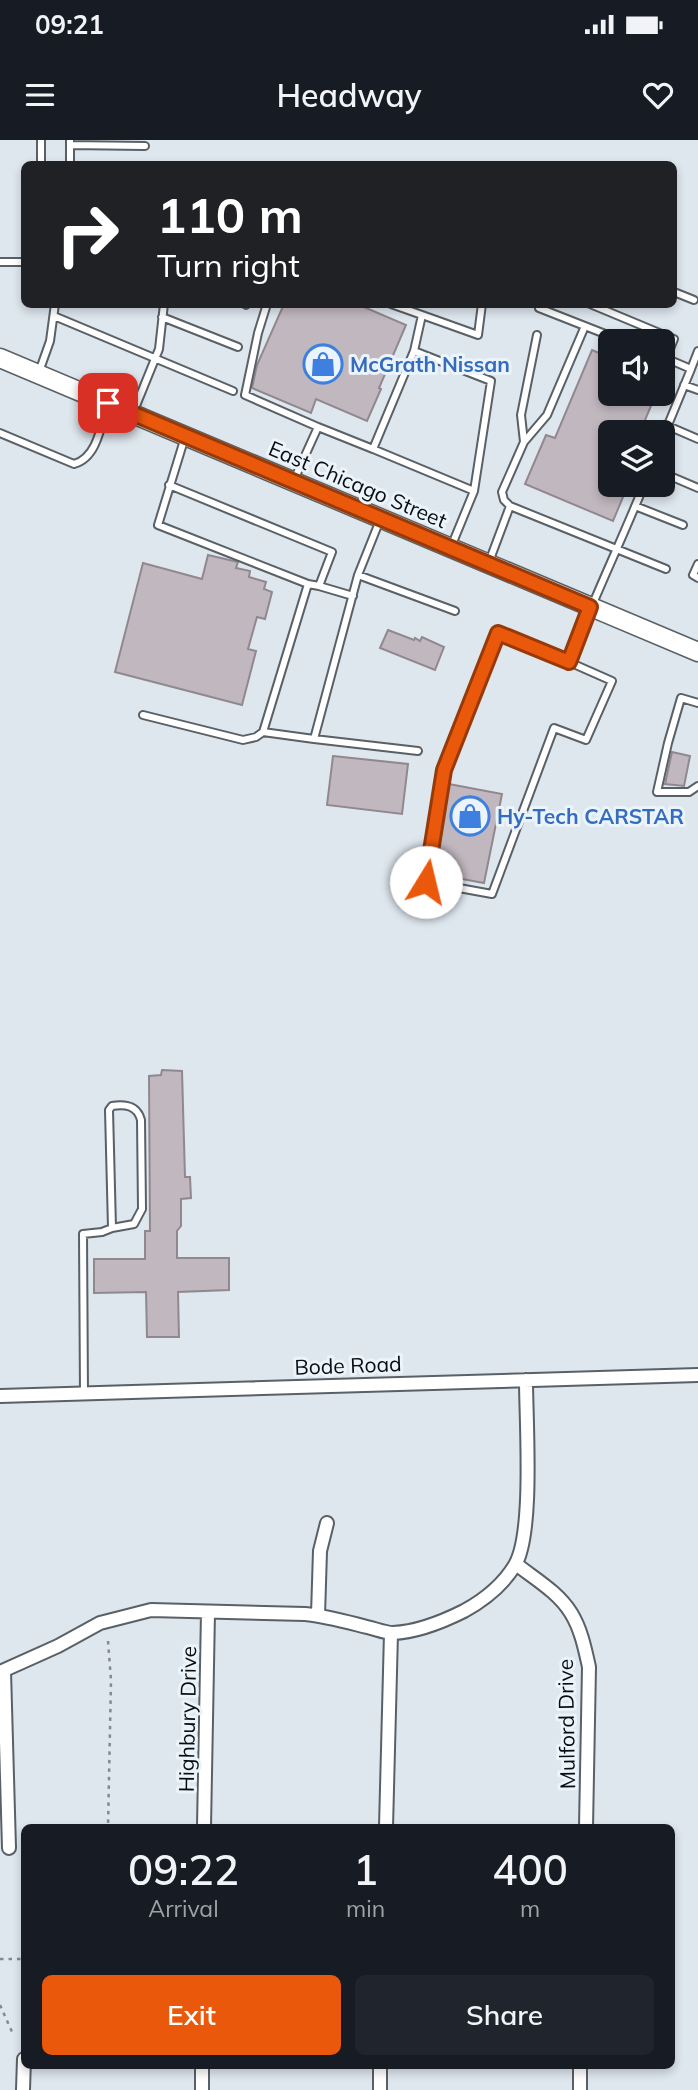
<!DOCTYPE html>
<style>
body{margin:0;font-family:Mulish,sans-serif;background:#20242c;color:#f1f3f6;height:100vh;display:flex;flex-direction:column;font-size:26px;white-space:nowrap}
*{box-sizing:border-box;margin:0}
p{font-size:23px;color:#9ea1a6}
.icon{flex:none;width:38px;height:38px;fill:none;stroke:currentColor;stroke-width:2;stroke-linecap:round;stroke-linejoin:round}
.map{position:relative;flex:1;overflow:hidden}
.panel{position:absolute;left:21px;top:1684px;width:654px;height:245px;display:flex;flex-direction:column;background:#171b24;border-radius:10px;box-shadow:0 4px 10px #0003}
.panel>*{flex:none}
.guide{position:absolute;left:21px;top:21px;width:656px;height:147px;border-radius:10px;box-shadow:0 4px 10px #0003;background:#202124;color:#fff;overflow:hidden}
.controls{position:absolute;left:598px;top:189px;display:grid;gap:14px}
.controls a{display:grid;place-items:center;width:77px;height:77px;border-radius:10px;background:#171b24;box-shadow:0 4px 10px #0003;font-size:35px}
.pin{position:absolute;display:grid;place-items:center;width:60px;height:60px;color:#fff;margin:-30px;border-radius:14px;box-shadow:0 4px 10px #0006}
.me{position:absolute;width:77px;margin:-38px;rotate:9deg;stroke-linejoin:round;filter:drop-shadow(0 0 5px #0008)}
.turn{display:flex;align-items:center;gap:24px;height:147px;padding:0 21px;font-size:32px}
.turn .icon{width:91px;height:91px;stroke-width:2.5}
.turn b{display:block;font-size:49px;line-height:60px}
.eta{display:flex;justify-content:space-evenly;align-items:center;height:119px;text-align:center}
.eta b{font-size:42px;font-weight:600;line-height:49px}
.primary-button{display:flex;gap:14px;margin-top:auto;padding:14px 21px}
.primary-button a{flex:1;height:80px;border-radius:10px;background:#ea580c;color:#fff;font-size:28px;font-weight:600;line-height:80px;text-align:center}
.primary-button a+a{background:#20242c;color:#f1f3f6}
.status{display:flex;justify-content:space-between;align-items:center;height:49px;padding:0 35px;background:#171b24;direction:ltr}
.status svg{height:19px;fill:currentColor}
header{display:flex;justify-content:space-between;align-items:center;height:91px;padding:0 21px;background:#171b24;font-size:32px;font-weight:600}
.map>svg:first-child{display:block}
.building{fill:#c1b8bf;stroke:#91888f;stroke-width:2}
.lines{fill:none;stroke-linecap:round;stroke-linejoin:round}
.lane-casing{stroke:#596066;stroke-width:10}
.street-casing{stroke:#596066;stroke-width:16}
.secondary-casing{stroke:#596066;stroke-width:21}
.path{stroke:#83898e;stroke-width:2.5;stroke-dasharray:3.5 5;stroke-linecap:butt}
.lane{stroke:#fff;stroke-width:6}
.street{stroke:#fff;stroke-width:12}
.secondary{stroke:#fff;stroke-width:18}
.route-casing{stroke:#983908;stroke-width:18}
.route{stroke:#ea580c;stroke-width:12}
.labels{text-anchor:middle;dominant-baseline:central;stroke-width:6;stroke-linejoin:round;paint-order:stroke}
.shop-label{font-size:21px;font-weight:bold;fill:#366cbe;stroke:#ebf4fb;text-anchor:start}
.street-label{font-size:21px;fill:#0a0d0f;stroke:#ebf4fb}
</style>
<div class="status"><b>09:21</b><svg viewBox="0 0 49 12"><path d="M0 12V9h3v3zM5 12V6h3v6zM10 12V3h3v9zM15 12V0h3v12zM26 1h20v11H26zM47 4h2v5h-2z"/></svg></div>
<header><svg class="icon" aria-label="menu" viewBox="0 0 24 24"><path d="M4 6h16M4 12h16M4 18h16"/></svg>Headway<svg class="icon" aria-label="heart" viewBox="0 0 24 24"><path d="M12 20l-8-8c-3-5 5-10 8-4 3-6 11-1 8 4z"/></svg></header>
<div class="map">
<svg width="698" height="1950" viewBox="0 0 698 1950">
<rect width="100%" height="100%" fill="#dee6ee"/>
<path class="building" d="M284 164H357L406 185 379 248 381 249 367 281 316 259 311 273 252 248 257 225Z
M592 210 611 218V254H656L640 292H611V345H628L613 381 525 344 546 295 555 298Z
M208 415 238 422 236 428 250 431 249 437 266 442 264 449 272 452 265 479 257 477 248 509 256 511 242 565 115 532 143 423 202 439Z
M388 490 414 500 415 498 420 501 422 497 444 507 435 530 380 508Z
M672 612 690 616 684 646 665 644Z
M333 616 408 624 402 674 327 665Z
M449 644 502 654 484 743 435 734Z
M162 930 182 931 185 1037H190L191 1058 181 1059V1086L177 1091V1118H229V1150L178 1152 179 1197H147L146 1152 94 1153V1119H145V1091H150L149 936 161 935Z"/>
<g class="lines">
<g class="lane-casing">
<path id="lane" d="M70 5 145 6
M41 24V0
M70 24V0
M0 122H24
M674 152 694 160
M246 164V165
M267 164 258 193 245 255 318 287 294 340
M540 164 539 168 623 201
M590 164 674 199 666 219
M422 175 478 195 482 164
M54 176 233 251
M162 177 238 207
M414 211 491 241 474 351
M691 229 698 211
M39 232 50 201 55 164
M684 245 698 250
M133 273 159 209 164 164
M668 286 698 299
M318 287 373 309 414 211 422 175 391 164
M0 293 74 324C97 318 101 286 107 265
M663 297 691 229 663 217
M524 302 521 275 537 195
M373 309 474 351 451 407
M663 333 698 348
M169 345 332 412 319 446 308 444 158 385 185 297
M510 366 504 360 502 352 524 302 547 275 585 186
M635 366 683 385
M489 422 510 366 666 429
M698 424 693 435 698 438
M358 435 455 471
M308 444 263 592 314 599 358 435 380 380
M319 446 353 456
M569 522 612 541 586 600 554 588 492 754 426 742 444 630 498 493 569 522C592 462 620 404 644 345
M698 563 681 558 668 603 657 652H689L698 646
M143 575 243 600 256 597 263 592
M314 599 418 611
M84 1254 83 1094 102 1092 112 1088 109 970 112 966C125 964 137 965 141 980L142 1069 134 1084 112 1088"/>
</g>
<g class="street-casing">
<path id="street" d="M0 1256 698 1235
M516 1424C535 1439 558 1452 571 1473 581 1489 585 1509 589 1527L586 1687
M318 1475 320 1411 327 1383
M4 1531 9 1708
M0 1532 58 1506 100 1483 151 1470 305 1474C326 1476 347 1482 367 1487 376 1489 385 1493 393 1493 418 1492 442 1482 464 1471 484 1460 503 1445 515 1425 534 1393 526 1282 526 1240
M204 1687 208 1472
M386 1687 391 1493
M380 1925V1950
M23 1950 24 1919
M202 1950V1925
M580 1950V1925"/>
</g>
<g class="secondary-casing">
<path id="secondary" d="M0 218 698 512"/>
</g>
<path class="path" d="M108 1501 111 1540 108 1687
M0 1819H24
M0 1865 13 1894"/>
<use href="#lane" class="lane"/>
<use href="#street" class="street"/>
<use href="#secondary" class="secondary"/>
</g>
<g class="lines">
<g class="route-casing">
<path id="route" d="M108 263 590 467 569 522 498 493 444 630 426 742"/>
</g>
<use href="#route" class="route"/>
</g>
<defs>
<g id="shop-ring" transform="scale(2.0125)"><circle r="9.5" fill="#ebf4fb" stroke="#3f7fe0" stroke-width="1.5"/><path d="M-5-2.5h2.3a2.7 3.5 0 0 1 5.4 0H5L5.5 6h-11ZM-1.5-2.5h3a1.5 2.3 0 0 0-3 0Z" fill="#3f7fe0"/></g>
</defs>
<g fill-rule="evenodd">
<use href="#shop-ring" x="323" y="224"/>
<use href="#shop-ring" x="470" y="676"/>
</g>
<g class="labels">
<g class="shop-label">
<text x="350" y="224">McGrath Nissan</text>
<text x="497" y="676">Hy-Tech CARSTAR</text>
</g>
<g class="street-label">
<text transform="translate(358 344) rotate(23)">East Chicago Street</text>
<text transform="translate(348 1225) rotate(-2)">Bode Road</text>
<text transform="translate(187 1579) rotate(-89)">Highbury Drive</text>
<text transform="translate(566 1584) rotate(-91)">Mulford Drive</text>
</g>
</g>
</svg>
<div class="controls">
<a><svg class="icon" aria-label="sound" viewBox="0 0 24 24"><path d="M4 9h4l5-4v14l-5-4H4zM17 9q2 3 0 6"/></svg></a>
<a><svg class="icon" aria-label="layers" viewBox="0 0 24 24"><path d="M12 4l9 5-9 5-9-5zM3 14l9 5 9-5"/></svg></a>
</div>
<div class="pin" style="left:108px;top:263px;background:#d93025"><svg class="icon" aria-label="arrive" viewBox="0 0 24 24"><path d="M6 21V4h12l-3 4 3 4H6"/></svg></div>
<svg class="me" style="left:426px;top:742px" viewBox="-20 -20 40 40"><circle r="19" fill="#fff"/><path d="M0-13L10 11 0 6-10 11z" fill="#ea580c"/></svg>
<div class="guide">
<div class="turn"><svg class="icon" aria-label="right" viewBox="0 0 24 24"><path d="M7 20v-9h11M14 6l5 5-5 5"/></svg><div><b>110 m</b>Turn right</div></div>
</div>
<section class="panel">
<div class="eta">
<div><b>09:22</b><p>Arrival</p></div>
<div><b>1</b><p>min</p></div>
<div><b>400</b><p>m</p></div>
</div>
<div class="primary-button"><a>Exit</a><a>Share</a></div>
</section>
</div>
